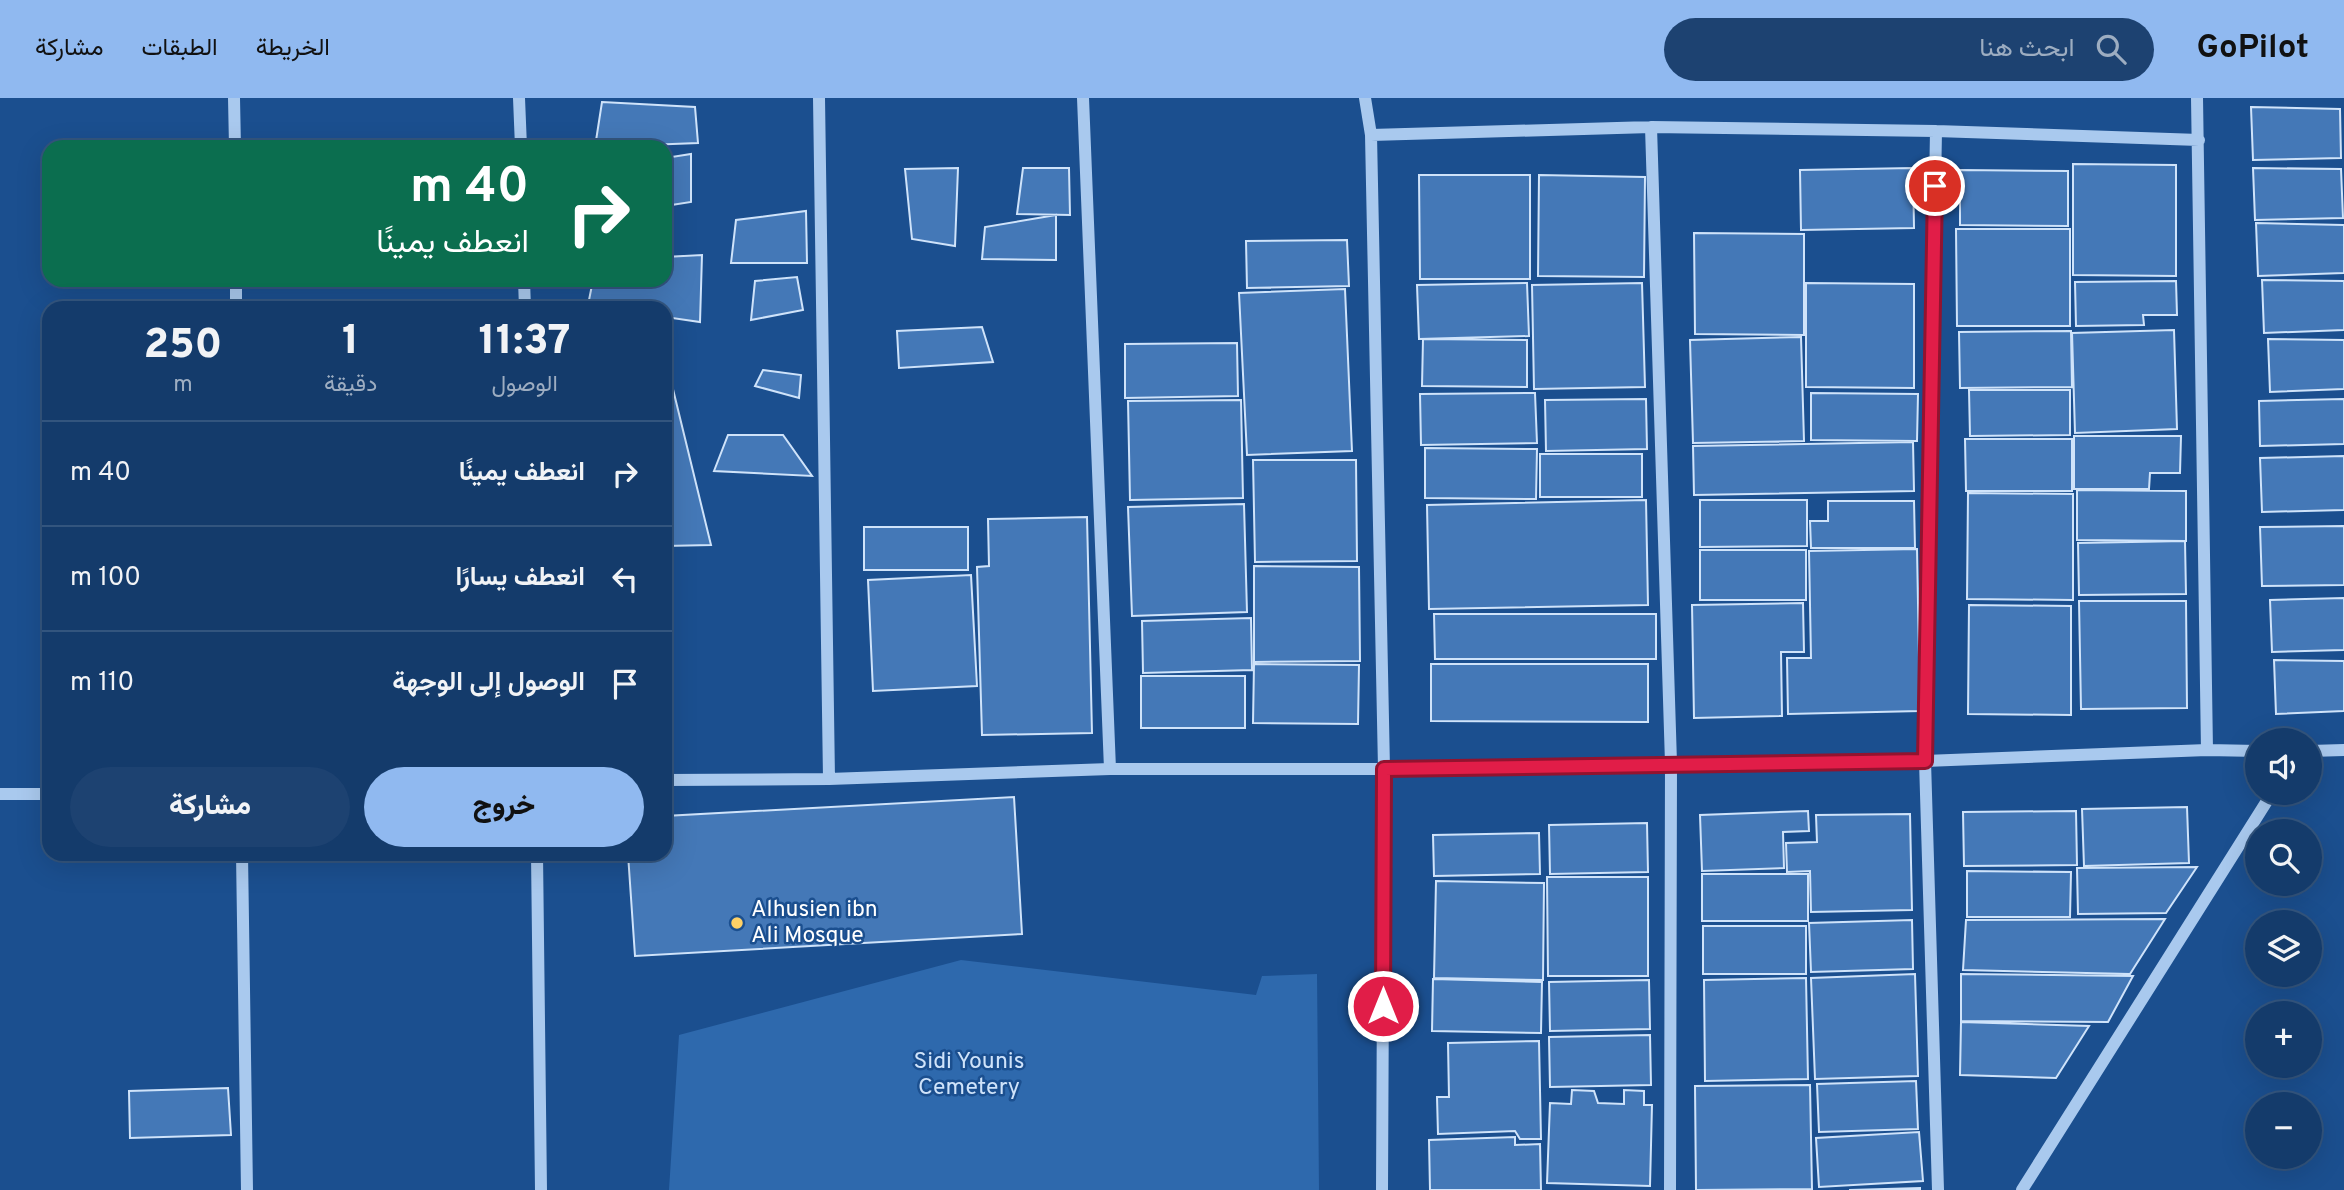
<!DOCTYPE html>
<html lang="ar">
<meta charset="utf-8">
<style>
body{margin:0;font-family:Overpass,Vazirmatn,sans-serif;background:#1d4271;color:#f1f3f6;direction:rtl;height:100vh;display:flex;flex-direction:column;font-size:26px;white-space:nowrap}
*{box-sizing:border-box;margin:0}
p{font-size:23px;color:#9dadc1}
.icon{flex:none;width:38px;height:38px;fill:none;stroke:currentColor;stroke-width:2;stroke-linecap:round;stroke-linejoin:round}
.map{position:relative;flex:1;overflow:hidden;direction:ltr}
.panel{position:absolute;left:42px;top:203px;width:630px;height:560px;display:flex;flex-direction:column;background:#143b6b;border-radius:21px;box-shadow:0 7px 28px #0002,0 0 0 2px #33557e;direction:rtl}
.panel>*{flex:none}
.top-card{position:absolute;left:42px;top:42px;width:630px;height:147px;border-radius:21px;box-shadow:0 7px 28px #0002,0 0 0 2px #33557e;direction:rtl;background:#0b6e4f;color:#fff;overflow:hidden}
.controls{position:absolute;left:2245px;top:630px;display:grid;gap:14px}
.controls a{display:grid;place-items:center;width:77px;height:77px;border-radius:50%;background:#143b6b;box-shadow:0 7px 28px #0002,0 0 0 2px #33557e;font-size:35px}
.pin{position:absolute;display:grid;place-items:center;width:60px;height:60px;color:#fff;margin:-30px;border:4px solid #fff;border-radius:50%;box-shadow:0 2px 7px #0007}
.me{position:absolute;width:77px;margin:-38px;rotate:0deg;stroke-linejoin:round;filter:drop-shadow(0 0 5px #0008)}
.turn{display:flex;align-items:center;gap:24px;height:147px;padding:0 28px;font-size:32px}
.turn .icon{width:91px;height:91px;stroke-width:2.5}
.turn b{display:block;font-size:49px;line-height:60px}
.eta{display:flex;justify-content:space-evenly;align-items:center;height:119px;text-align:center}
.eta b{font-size:42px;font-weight:800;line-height:49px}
.cta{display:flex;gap:14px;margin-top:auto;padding:14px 28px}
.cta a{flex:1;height:80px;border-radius:42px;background:#90b9f0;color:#111;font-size:28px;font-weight:800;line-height:80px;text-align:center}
.cta a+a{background:#1d4271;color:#f1f3f6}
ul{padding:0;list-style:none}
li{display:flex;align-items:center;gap:21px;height:105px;padding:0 28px;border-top:2px solid #33557e}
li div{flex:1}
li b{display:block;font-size:26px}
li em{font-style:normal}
header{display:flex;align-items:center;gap:42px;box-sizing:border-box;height:98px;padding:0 35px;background:#90b9f0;color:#111}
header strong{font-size:33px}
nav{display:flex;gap:38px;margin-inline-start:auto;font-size:24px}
.search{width:490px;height:63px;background:#1d4271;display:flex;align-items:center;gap:18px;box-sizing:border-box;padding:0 24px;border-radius:38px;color:#9dadc1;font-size:26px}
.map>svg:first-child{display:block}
.green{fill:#2e69ad}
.building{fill:#4478b7;stroke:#cfe3fa;stroke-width:2}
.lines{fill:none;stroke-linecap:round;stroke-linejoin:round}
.minor{stroke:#a9c9ee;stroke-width:12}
.route-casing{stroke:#92132f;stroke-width:18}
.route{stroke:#e11d48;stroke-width:12}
.poi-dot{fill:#ffd166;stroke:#1b4f8f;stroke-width:2.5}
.labels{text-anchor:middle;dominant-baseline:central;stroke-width:5;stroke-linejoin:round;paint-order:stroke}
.poi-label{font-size:23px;fill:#fff;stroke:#1b4f8f;text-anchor:start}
.park-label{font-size:23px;fill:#cfe3fa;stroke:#1b4f8f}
</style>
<header>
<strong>GoPilot</strong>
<div class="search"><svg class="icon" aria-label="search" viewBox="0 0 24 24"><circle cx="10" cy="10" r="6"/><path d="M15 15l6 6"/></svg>ابحث هنا</div>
<nav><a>الخريطة</a><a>الطبقات</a><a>مشاركة</a></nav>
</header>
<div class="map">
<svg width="2344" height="1092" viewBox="0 0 2344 1092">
<rect width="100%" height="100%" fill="#1b4f8f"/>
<path class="green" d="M961 862 1256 897 1262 878 1317 876 1319 1092H669L679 937Z"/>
<path class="building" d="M602 4 695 9 698 45 595 49Z
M2251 9 2340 11 2341 60 2253 62Z
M691 56V104L665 108V60Z
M2073 66 2176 67V178L2073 177Z
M958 70 955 148 912 141 905 71Z
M1023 70H1069L1070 117 1017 116Z
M1913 70 1914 130 1801 132 1800 72Z
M2253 70 2341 71 2343 120 2255 122Z
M1960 72 2068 73V128L1960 127Z
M1419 77H1530V181H1420Z
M1539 77 1645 79 1644 179 1538 178Z
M806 113 807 165H731L736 122Z
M1056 117V162L982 161 985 129Z
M2256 125 2344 127V175L2258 178Z
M1956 131H2070V228H1957Z
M1694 135 1804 136V237L1695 236Z
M1347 142 1349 188 1247 190 1246 143Z
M702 157 700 224 665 219V210L588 207 593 182H665V159Z
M797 179 803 212 751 222 755 183Z
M2262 182 2344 183V232L2264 235Z
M2176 183 2177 217H2143L2144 227 2076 228 2075 184Z
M1527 185 1529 238 1419 241 1417 187Z
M1642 185 1645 289 1534 291 1532 187Z
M1806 185 1914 186V290L1806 289Z
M1345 191 1352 353 1247 357 1239 195Z
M982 229 993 264 899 270 897 233Z
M2174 232 2177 331 2075 335 2072 235Z
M2071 233 2072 289 1960 290 1959 234Z
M1801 239 1804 343 1693 345 1690 242Z
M1423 241 1527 242V289L1422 288Z
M2268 241 2344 242V291L2270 294Z
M1237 245 1238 298 1125 300V246Z
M763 272 801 277 799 300 755 288Z
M665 283H671L711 447 665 448Z
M1969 292H2070V337L1970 338Z
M1535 295 1537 345 1421 347 1420 296Z
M1811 295 1918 296 1917 343 1811 342Z
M1646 301 1647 351 1546 353 1545 302Z
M2344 301V346L2260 348 2259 303Z
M1241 302 1243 400 1130 402 1128 303Z
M728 337H783L812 378 714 373Z
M2074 338H2181L2180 375H2150L2149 391H2074Z
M1965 341H2072V393H1966Z
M1913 344 1914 393 1694 397 1693 348Z
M1425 350 1537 351 1536 401 1425 400Z
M1540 356H1642V399H1540Z
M2344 358V412L2262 414 2260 360Z
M1253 362H1356L1357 463 1255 464Z
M2077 392 2186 393V443L2077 442Z
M1968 395 2073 396V502L1967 501Z
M1646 402 1648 507 1429 511 1427 407Z
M1700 402H1807V448L1700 449Z
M1828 403H1914L1915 450H1811L1810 423H1828Z
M1244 406 1247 514 1132 518 1128 409Z
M1087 419 1092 635 982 637 977 469 989 468 988 421Z
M2344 428V487L2262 488 2260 429Z
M864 429H968V472H864Z
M2185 443 2186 496 2079 497 2078 445Z
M1917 451 1920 613 1788 616 1787 560H1811L1809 453Z
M1700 452H1806V502H1700Z
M1254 468 1359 469 1360 563 1254 564Z
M971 477 977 588 873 593 868 482Z
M2344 500V552L2272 554 2270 502Z
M2079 503H2186L2187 610 2081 611Z
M1803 505 1804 554H1781L1782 618 1694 620 1692 507Z
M1969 507 2071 508V617L1968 616Z
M1434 516H1656V561H1435Z
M1251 520 1252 572 1143 575 1142 523Z
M2274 562 2344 563V613L2276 616Z
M1254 566 1359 567 1358 626 1253 625Z
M1431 566H1648V624L1431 623Z
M1141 578H1245V630H1141Z
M1014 699 1022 836 635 858 628 756H665V718Z
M2187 709 2189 765 2084 768 2082 711Z
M1808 713 1809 733 1783 734 1784 770 1702 773 1700 717Z
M2076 713 2077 767 1964 768 1963 714Z
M1910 716 1912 812 1811 814 1810 773 1787 774 1786 745 1817 744 1816 717Z
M1647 725 1648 774 1550 776 1549 727Z
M1539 735 1540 776 1434 778 1433 737Z
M2197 769 2166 815 2078 816 2077 770Z
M1967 773 2071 774 2070 819H1967Z
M1702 776H1808V823H1702Z
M1547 779H1648V878H1548Z
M1436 783 1544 785 1543 882 1434 880Z
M2165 821 2130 876 1963 872 1966 822Z
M1912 822 1913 871 1811 874 1809 825Z
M1703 828H1806V876H1703Z
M1915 876 1918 978 1815 981 1811 880Z
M1961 876 2133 878 2108 924 1961 923Z
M1806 880 1808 981 1705 983 1704 882Z
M1433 881 1542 884 1541 935 1432 933Z
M1649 882 1650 931 1550 933 1549 884Z
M1961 924 2089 928 2056 980 1960 977Z
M1650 937 1651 987 1550 989 1549 939Z
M1539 943 1541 1041H1520L1515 1033 1438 1036 1437 999H1449L1448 945Z
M1916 983 1918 1031 1819 1034 1817 986Z
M1810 987 1812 1091 1696 1092 1695 988Z
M228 990 231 1037 130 1040 129 993Z
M1572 992 1594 993 1598 1005 1624 1006V992L1644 993V1007H1652L1650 1088 1547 1085 1550 1005 1571 1006Z
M1919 1034 1923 1083 1819 1089 1816 1040Z
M1515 1039V1047L1540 1046 1541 1092H1430L1429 1042Z
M1920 1090V1092H1849Z"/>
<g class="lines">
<path class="minor" d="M234 0 235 49
M519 0 521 49
M819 0 829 681
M1083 0 1110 671
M1365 0 1371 37 1384 671 1382 1092
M2197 0 2207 652
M1651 29 1671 665 1670 1092
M1936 33 1925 663 1938 1092
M1371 37 1651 29 1936 33 2199 42
M236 182V210
M524 182 525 210
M2310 653 2344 652
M665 682 829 681 1110 671H1384L1925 663 2207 652 2258 653
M0 696H49
M242 756 247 1092
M537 756 541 1092
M2022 1092 2272 695"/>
</g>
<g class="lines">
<g class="route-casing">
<path id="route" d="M1383 908 1384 671 1925 663 1935 88"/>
</g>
<use href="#route" class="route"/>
</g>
<circle class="poi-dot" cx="737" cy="825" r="7"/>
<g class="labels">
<g class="poi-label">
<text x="751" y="812">Alhusien ibn<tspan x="751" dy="26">Ali Mosque</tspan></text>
</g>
<g class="park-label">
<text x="969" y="964">Sidi Younis<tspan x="969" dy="26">Cemetery</tspan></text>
</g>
</g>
</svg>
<div class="controls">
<a><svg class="icon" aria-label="sound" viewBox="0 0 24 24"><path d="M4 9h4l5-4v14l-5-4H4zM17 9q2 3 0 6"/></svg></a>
<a><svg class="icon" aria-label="search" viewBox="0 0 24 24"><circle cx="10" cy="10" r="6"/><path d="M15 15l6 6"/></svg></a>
<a><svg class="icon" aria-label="layers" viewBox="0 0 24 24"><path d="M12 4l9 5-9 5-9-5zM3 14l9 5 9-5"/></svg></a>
<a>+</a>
<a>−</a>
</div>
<div class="pin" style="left:1935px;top:88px;background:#d93025"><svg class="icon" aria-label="arrive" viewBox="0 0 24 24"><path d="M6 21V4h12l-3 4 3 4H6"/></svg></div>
<svg class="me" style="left:1383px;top:908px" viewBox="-20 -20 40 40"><circle r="17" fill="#e11d48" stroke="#fff" stroke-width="3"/><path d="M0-11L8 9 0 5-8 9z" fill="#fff"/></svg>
<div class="top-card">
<div class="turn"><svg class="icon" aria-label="right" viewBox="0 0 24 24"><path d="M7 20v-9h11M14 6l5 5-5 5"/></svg><div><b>40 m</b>انعطف يمينًا</div></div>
</div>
<section class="panel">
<div class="eta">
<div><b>11:37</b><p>الوصول</p></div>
<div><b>1</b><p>دقيقة</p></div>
<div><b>250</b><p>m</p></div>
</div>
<ul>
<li><svg class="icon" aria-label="right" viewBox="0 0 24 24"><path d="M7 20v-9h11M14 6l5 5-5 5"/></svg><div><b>انعطف يمينًا</b></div><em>40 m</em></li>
<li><svg class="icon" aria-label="left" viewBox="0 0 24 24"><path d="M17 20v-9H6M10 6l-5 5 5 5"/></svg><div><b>انعطف يسارًا</b></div><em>100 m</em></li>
<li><svg class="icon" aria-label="arrive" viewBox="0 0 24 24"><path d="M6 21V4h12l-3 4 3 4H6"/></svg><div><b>الوصول إلى الوجهة</b></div><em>110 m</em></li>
</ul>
<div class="cta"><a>خروج</a><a>مشاركة</a></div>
</section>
</div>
